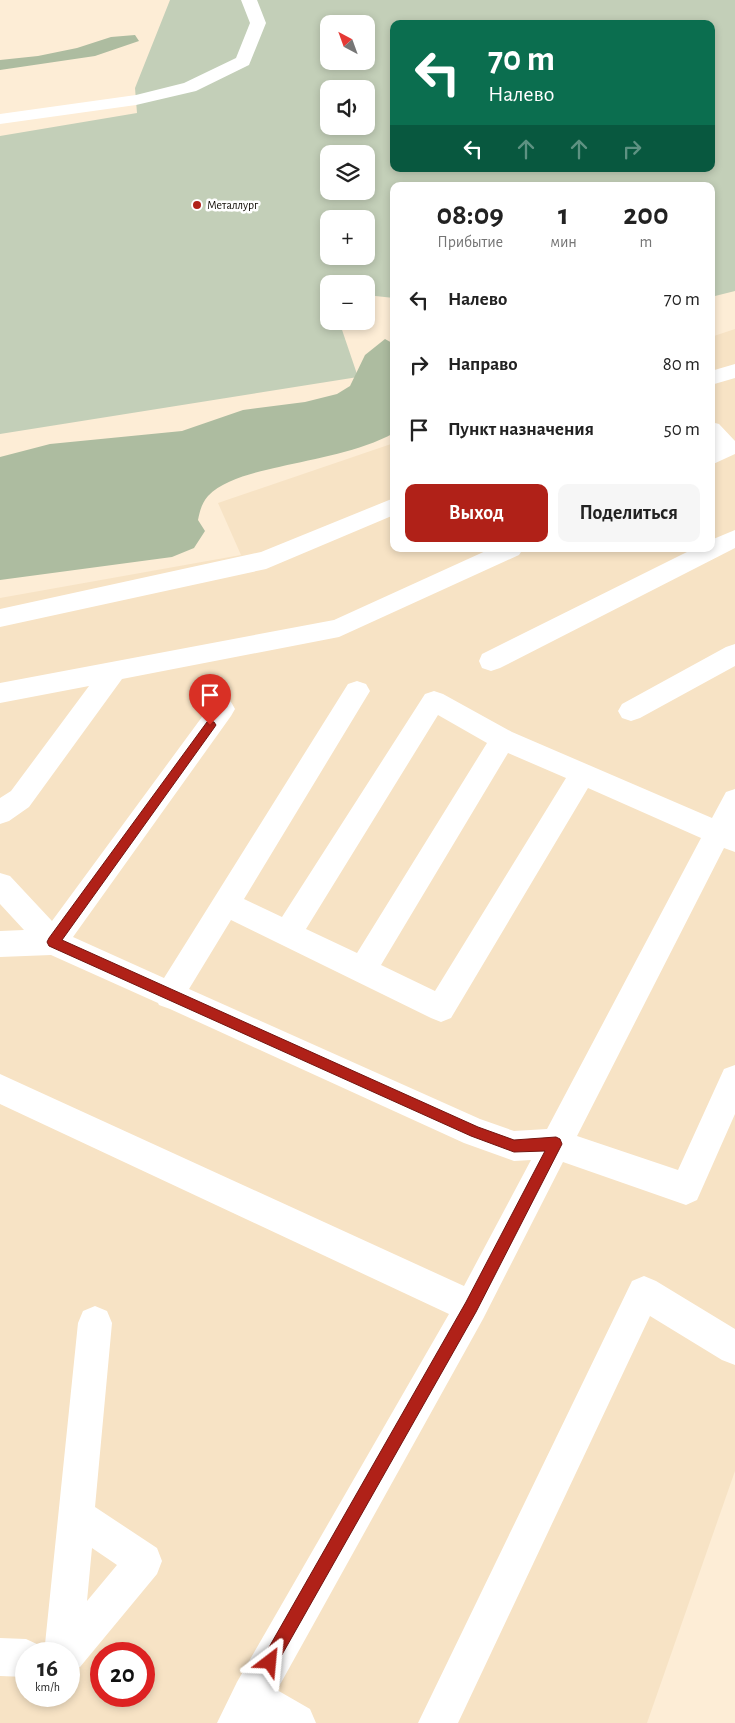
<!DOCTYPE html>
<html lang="ru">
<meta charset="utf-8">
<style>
body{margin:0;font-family:"Alegreya Sans",sans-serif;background:#f6f6f6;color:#222;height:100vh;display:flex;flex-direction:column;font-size:19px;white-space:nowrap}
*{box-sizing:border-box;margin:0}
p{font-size:16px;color:#767676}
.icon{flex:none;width:28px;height:28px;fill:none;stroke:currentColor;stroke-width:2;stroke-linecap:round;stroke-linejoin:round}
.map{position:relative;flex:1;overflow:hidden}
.sheet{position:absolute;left:390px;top:182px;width:325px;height:370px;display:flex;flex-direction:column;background:#fff;border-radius:10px;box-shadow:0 2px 8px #0003}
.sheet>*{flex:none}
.banner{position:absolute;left:390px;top:20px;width:325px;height:152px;border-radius:10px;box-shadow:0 2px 8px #0003;background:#0b6e4f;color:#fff;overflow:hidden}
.needle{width:32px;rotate:319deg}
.tools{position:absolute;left:320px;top:15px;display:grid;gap:10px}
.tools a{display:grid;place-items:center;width:55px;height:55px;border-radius:10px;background:#fff;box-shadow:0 2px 8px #0003;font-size:25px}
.speed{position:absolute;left:15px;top:1642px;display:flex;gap:10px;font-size:25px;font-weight:700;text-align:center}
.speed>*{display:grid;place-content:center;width:65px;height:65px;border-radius:50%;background:#fff;box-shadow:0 2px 8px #0003;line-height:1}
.speed small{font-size:12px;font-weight:400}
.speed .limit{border:8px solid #d22;background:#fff;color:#111}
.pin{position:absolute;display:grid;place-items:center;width:42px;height:42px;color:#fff;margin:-51px -21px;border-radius:50% 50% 50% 0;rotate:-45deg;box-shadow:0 0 5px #0007}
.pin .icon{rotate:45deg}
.me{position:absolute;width:55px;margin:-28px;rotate:29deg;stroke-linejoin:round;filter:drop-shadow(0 0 4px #0008)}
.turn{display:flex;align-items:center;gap:18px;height:105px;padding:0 15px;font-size:22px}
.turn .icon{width:65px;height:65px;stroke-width:2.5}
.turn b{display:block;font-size:35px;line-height:42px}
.lanes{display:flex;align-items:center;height:48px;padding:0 15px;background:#0003;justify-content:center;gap:25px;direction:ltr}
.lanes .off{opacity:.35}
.eta{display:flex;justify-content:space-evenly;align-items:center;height:85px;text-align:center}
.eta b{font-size:30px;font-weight:700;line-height:35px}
.action{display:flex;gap:10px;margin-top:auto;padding:10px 15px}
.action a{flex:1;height:58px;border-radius:10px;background:#b02118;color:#fff;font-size:20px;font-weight:700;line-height:58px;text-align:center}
.action a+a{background:#f6f6f6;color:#222}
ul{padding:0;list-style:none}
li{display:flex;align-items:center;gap:15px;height:65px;padding:0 15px}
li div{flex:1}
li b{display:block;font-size:19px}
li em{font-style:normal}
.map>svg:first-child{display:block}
.built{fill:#f7e3c5;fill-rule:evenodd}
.green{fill:#c3cfb8;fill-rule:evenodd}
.forest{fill:#adbca0}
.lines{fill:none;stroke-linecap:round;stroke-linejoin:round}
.minor{fill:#fff;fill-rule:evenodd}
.route{fill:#b02118;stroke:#721510}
.poi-dot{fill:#b02118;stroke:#fff;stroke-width:2}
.labels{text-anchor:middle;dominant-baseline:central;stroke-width:5;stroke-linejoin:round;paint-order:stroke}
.far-poi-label{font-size:12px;fill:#100b04;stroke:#fff;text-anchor:start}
</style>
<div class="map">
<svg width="735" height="1723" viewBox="0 0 735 1723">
<rect width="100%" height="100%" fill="#fdedd6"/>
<path class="built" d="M735 329V1471L647 1723H0V598L241 555 218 503 394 443V549H711V337ZM26 1654H69V1696H26ZM101 1654H144V1696H101Z"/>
<path class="green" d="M170 0H735V291L711 297V186H394V298L366 295V284H329V321H339L358 377 0 434V136L137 113 135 88ZM329 24H366V61H329ZM394 24H711V169H394ZM329 89H366V126H329ZM329 154H366V191H329ZM329 219H366V256H329Z"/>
<path class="forest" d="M135 35 139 41 95 56 0 70V60L38 56 77 48 111 37Z
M385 339 394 344V433C359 452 317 458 279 467 257 472 224 479 208 496 202 503 200 510 198 520L205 531 194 548 172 557 0 580V457L50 444 182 431 243 410 305 402 337 394 350 386 365 355Z"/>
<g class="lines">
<path class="minor" d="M241 0H257L266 23 249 65 196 91 136 105 0 124V114L136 95 184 83 236 58 250 23Z
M735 364V378L711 385V371Z
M711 422 719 424 735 441V454L711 465V448L714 446 711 443Z
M394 498V515L266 569 0 627V609L261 552Z
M735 530V548L500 668 491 671 482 668 479 661 482 654 693 549H711V540Z
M490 549H523L519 555 339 637 122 679 29 807 9 821 0 824V798L11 791 89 686 0 703V683L334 620Z
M735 644V666L640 718 631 721 622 718 618 711 622 704 726 647Z
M357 681 366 684 370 691 244 899 282 917 425 694 434 691 443 694 512 732 712 818 726 792 735 789V852L724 848 577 1136 678 1170 724 1069 735 1065V1114L697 1200 686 1205 563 1162 483 1319 277 1690 310 1709 316 1723H217L237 1682 449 1314 0 1104V1074L464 1286 531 1160 514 1161 464 1143 170 1009 159 1005 158 1003 51 955 0 957V931L24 930 0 904V873L10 876 52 921 213 702 222 699 231 702 235 709 231 716 73 937 164 978 348 684ZM438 715 487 743 357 953 306 929ZM508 753 566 778 435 991 381 965ZM588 788 701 838 547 1129 514 1131 480 1119 189 989 231 920 431 1018 441 1022 451 1018Z
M644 1276 656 1281 735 1329V1365L722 1360 650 1316 458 1723H418L632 1281Z
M95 1306 107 1311 112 1323 95 1507 157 1548 162 1561 157 1574 80 1667 69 1672V1654H44L78 1323 83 1311ZM92 1548 117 1565 87 1601Z
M0 1638 26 1639 39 1645 43 1654H26V1677L0 1676Z"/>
</g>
<path class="route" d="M210 721 214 722 216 725 214 728 62 940 478 1127 514 1140 556 1137 560 1139 562 1144 476 1312 275 1667 270 1670 264 1667 262 1662 264 1656 466 1302 545 1151 514 1152 471 1136 49 946 47 942 49 938 207 722Z"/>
<circle class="poi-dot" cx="197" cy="205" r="5"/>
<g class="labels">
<g class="far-poi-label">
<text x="207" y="205">Металлург</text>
</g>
</g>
</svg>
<div class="tools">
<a><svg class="needle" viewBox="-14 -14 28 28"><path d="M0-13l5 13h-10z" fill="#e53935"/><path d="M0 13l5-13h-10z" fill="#767676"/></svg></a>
<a><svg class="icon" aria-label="sound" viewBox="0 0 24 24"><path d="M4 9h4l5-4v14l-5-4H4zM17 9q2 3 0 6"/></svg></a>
<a><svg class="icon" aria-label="layers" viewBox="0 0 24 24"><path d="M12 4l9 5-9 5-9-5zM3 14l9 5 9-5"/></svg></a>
<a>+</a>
<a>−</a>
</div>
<div class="speed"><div>16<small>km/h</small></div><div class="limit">20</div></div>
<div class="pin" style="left:210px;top:725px;background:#d93025"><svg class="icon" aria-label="arrive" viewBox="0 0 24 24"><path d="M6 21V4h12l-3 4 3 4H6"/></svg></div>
<svg class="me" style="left:270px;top:1662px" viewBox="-20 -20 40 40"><path d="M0-17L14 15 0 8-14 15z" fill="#b02118" stroke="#fff" stroke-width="4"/></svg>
<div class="banner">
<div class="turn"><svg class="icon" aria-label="left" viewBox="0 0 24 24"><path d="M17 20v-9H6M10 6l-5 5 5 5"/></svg><div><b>70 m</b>Налево</div></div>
<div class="lanes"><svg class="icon" aria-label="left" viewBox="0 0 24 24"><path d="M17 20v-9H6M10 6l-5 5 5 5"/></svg><svg class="icon off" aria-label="ahead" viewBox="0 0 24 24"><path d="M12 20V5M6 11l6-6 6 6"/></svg><svg class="icon off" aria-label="ahead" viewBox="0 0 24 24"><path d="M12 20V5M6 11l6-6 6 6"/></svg><svg class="icon off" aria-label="right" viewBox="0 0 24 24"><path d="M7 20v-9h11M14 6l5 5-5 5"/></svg></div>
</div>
<section class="sheet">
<div class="eta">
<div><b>08:09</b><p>Прибытие</p></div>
<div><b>1</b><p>мин</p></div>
<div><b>200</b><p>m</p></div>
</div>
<ul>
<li><svg class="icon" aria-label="left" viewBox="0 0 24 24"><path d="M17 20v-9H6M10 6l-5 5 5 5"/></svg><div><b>Налево</b></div><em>70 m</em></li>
<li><svg class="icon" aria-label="right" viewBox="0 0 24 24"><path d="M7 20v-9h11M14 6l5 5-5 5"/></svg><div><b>Направо</b></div><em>80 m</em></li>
<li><svg class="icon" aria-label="arrive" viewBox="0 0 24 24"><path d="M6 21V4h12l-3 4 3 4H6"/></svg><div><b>Пункт назначения</b></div><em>50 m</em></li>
</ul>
<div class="action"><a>Выход</a><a>Поделиться</a></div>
</section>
</div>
